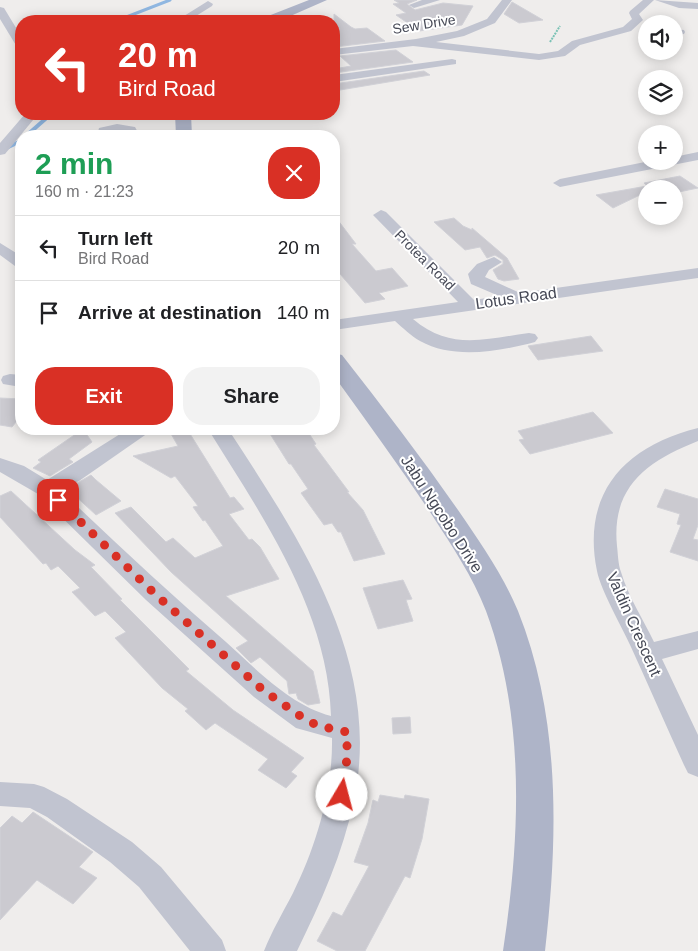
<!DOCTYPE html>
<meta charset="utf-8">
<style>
body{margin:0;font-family:Arial,sans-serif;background:#f2f2f2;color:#202124;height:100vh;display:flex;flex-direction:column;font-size:19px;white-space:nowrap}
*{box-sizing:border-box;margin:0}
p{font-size:16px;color:#757577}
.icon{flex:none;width:28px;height:28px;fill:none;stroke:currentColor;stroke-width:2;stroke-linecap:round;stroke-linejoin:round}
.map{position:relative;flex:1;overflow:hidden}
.drawer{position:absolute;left:15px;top:130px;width:325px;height:305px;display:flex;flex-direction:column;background:#fff;border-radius:20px;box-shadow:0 2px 12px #0003}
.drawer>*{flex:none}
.banner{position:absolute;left:15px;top:15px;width:325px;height:105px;border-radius:20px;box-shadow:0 2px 12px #0003;background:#d93025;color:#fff;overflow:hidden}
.tools{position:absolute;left:638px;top:15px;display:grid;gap:10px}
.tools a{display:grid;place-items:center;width:45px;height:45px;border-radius:50%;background:#fff;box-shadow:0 2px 12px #0003;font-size:25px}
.pin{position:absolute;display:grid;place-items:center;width:42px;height:42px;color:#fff;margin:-21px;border-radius:10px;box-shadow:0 2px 8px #0006}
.me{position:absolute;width:55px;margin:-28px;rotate:8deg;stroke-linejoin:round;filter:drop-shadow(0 0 4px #0008)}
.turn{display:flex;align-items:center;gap:18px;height:105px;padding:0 20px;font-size:22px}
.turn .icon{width:65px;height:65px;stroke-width:2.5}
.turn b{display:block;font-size:35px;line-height:42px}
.round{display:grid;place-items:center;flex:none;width:52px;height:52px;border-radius:20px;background:#f2f2f2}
.summary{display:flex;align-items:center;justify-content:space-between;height:85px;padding:0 20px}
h1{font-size:30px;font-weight:700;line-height:38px;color:#1e9e55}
.cta{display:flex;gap:10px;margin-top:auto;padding:10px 20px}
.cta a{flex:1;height:58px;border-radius:20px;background:#d93025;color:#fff;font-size:20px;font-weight:700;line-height:58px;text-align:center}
.cta a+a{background:#f2f2f2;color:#202124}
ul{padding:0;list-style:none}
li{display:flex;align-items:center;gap:15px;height:65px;padding:0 20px;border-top:1px solid #e0e0e0}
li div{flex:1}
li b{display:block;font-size:19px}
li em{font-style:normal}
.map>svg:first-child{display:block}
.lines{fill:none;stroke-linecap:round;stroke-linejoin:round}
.stream-far1{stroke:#90b7e1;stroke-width:3}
.stream{stroke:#90b7e1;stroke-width:4}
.building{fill:#cbcad0;stroke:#d1d1d7}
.path{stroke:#7ac2b5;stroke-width:2;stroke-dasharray:2 1;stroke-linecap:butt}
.minor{fill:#c1c4d0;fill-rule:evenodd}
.major{fill:#aeb4c8;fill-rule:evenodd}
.route{stroke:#d93025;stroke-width:9;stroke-dasharray:0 16.2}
.labels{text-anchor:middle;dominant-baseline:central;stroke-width:4;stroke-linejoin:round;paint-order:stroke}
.far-street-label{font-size:14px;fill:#474a57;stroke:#fff}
.street-label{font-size:16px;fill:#474a57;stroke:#fff}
</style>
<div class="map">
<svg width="698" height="951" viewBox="0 0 698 951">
<rect width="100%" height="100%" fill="#efedec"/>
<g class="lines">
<path class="stream-far1" d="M116 21 170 0"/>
<path class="stream" d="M26 136 51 114
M0 151 21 141"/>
</g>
<path class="building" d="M394 0H417L407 4 415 10 443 3 473 6 462 25 419 31 396 15 406 13 393 4 399 3Z
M512 2 543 20 519 23 504 14Z
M334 14 351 27 355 29 367 28 385 41 334 47Z
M396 50 413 62 334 73V69L351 66 340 56Z
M424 71 430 75 334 91V84Z
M680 176 698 188 674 193V189H652L648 186 646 192 613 208 596 195 647 186 644 183Z
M334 215 356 244H352L376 271 392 268 408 286 379 293 385 299 365 303 334 267Z
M454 218 463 226 472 230V228L507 258 519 279 504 281 498 279 493 270 503 264V260L495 255 487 258 480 247 465 250 434 222Z
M591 336 603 351 538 360 528 346Z
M0 398 21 399V416L12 427 0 425Z
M593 412 613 433 530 454 519 440 524 439 518 431Z
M83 429 92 442 69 459 73 462 50 476 33 468 41 462 38 460Z
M181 429H187L230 498 234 497 244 509 229 514 249 540 252 539 260 547 279 579 226 596 313 671 320 703 308 705 298 699 296 693 289 694 287 681 260 657 251 663 236 648 248 641 171 572 115 513 131 507 166 542 173 538 195 558 223 546 205 520 203 521 193 507 198 506 175 476 171 478 133 456 178 446 170 432Z
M267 429H306L316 444 314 445 349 492H347L363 510 385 554 354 561 341 532H338L332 523 324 525 301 493 308 489 291 464H289Z
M91 475 96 480 121 501 96 515 71 492 77 489 72 486Z
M665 489 698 499V525L693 539 698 540V561L670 552 681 525 677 524 680 514 657 507Z
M11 491 75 550 95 565 91 567 122 599 120 600 189 669 186 671 233 710 304 758 291 772 297 776 286 788 258 770 268 759 215 723 206 730 185 711 188 709 162 688 115 638 126 632 105 611 95 616 72 592 80 588 58 566 51 570 46 563 43 564 0 517V496Z
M403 580 412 599 406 600 413 621 378 629 363 588Z
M410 717 411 733 393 734 392 718Z
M380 795 404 799 405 795 429 799 422 839 410 878 405 876 365 951H337L317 941 333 912 342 916 369 866 354 862 368 823 373 800 378 802Z
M33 812 93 852 79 867 97 878 73 904 37 880 0 920V828L12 816 22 823Z"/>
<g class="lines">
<path class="path" d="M550 42 560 26"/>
<path class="minor" d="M422 0H440L414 8 409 5Z
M502 0H512L495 23 464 36 436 42 539 54 558 51 572 41 623 27 632 19 629 13 630 11 643 0H654L639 14 643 20 631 31 580 45 565 56 539 60 413 46 334 55V49L416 39 457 31 487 19Z
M655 0 698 3V9L679 8Z
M208 1 213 4 212 6 188 21H176Z
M0 7 4 8 21 36V48L17 47 0 19Z
M674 29 684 30 685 32 684 34 674 35Z
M452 59 456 60V64L334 82V75Z
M25 114H38L5 154 0 155V143Z
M117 124 135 127 140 136H127L125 132 111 133 110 136H97L99 128Z
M698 152V160L560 187 553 183 560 179 650 161H674V157Z
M381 210 386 212 474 300 499 296 471 284 468 274 477 264 494 257 502 262 489 270 485 277 520 293 698 268V278L413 319C451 351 484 339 529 333L535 334 538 338 535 342C500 351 454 360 420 341 411 336 403 328 395 321L334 330V320L458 302 376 218 373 215Z
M0 243 21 256V268L15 266 0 255Z
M10 374 21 375V387L3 384 1 380 3 376Z
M698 428V441C648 461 611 486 617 546 618 554 618 564 621 572 628 596 643 619 654 642L698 631V649L662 659 698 735V777L688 773 684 765C666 726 649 686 631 647 622 627 601 591 597 571 581 493 625 446 698 428Z
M128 429H151L148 433 79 481 60 490C115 542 169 593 226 642 257 670 290 705 331 716 328 610 262 516 208 429H228C300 539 383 662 354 800 343 853 321 902 297 951H264C272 931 283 912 293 893 316 847 333 790 332 738L296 728 254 697 146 600 38 494 0 472V458L24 466 47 480Z
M0 782 34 784 44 787 67 799 132 842 161 867 222 940 226 951H190L139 887 110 862 47 817 30 808 0 806Z"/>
<path class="major" d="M309 0H327L279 21H261L263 18Z
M175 114H191L192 136H176Z
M334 353 342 355C382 406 421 457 458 510 480 542 503 575 518 611 561 719 558 838 545 951H503C520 839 526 719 486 611 473 577 452 546 432 515 401 468 367 422 334 376Z"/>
</g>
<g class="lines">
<path class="route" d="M58 500 155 594 263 690 306 720 319 726 347 732V758L342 795"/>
</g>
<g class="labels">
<g class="far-street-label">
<text transform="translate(424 24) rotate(-9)">Sew Drive</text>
<text transform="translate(425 260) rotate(45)">Protea Road</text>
</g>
<g class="street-label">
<text transform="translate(516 298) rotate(-8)">Lotus Road</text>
<text transform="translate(442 514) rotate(57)">Jabu Ngcobo Drive</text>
<text transform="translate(634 624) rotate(66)">Valdin Crescent</text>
</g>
</g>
</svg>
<div class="tools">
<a><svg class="icon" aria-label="sound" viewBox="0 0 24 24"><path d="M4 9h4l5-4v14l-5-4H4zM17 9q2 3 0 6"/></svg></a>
<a><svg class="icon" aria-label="layers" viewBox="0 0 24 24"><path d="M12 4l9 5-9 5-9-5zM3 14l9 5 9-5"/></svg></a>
<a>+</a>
<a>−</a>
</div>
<div class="pin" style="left:58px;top:500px;background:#d93025"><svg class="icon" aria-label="arrive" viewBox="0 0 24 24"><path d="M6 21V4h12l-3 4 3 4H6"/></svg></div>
<svg class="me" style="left:342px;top:795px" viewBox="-20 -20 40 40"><circle r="19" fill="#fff"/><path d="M0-13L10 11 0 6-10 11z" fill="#d93025"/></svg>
<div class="banner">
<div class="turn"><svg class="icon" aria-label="left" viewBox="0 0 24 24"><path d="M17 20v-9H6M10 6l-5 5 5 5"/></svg><div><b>20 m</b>Bird Road</div></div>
</div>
<section class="drawer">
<div class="summary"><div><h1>2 min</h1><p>160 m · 21:23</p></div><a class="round" style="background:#d93025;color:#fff"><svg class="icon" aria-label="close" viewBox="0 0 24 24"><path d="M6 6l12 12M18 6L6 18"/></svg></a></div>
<ul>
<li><svg class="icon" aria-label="left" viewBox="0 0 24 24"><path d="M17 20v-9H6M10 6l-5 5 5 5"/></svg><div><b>Turn left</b><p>Bird Road</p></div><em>20 m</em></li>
<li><svg class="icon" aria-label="arrive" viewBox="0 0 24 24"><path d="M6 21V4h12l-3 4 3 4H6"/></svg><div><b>Arrive at destination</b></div><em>140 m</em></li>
</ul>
<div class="cta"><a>Exit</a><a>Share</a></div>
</section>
</div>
